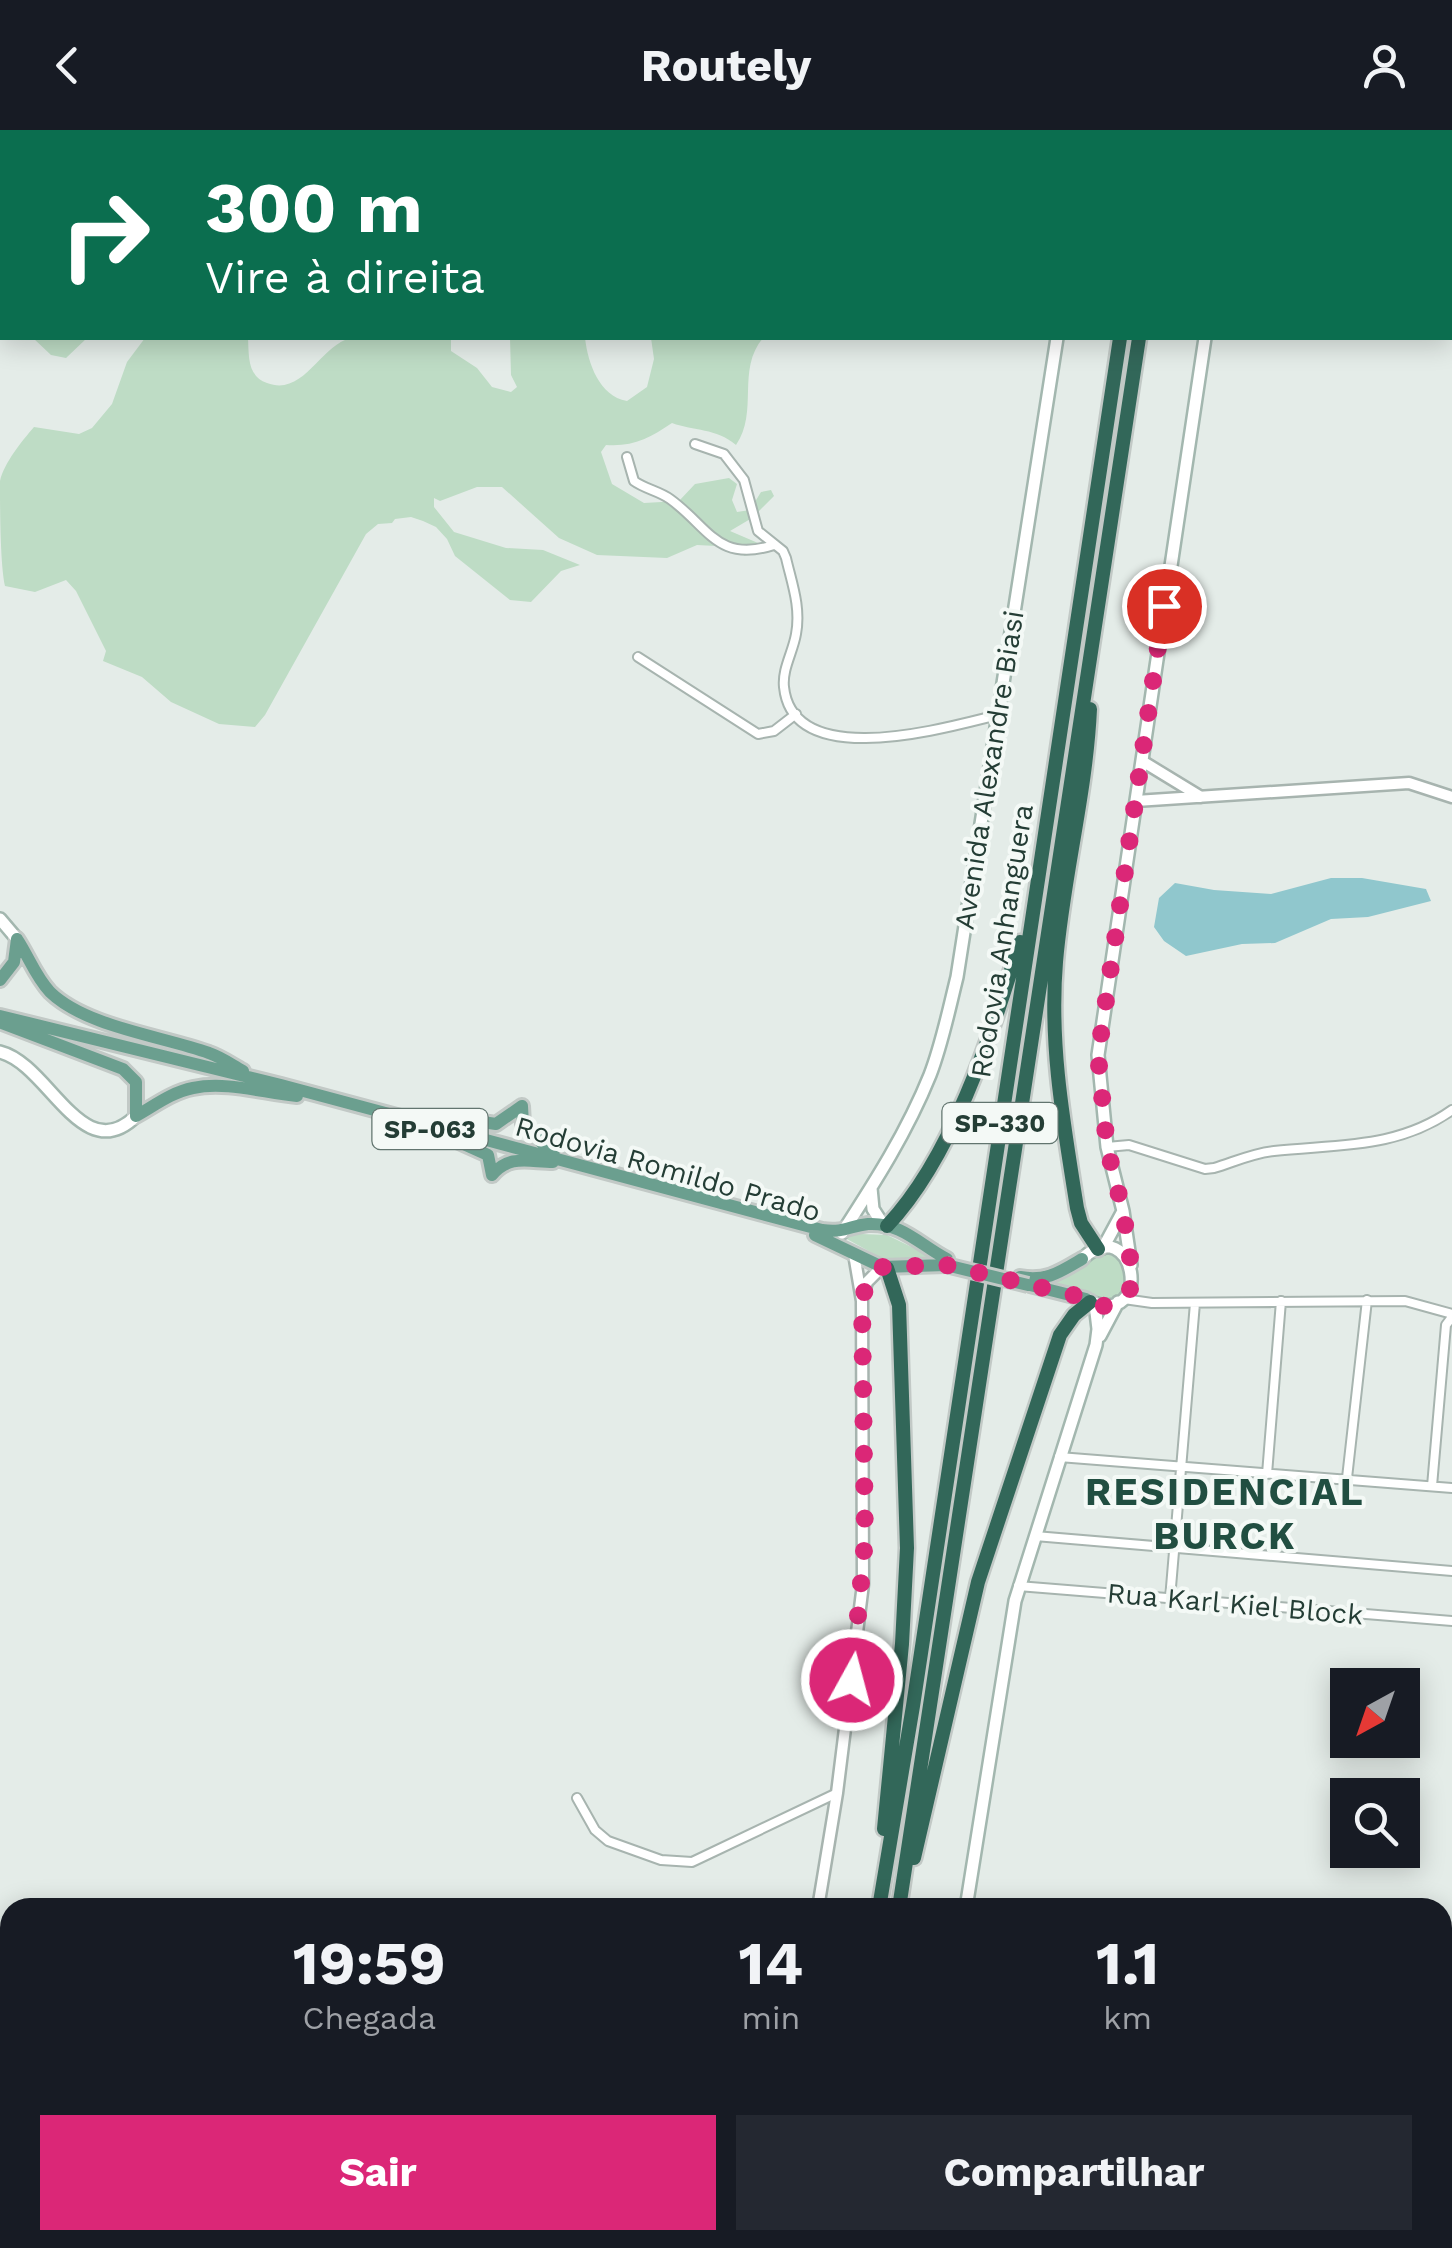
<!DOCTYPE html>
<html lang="pt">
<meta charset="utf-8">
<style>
body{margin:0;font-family:"Work Sans",sans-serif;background:#242831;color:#f1f3f6;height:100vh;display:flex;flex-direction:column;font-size:38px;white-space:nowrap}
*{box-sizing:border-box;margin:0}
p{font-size:32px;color:#9ea1a6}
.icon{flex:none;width:55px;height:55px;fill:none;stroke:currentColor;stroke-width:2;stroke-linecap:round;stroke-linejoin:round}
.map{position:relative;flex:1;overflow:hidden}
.sheet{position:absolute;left:0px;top:1768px;width:1452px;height:352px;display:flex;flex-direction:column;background:#171b24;border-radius:30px 30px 0 0;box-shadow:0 5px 25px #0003}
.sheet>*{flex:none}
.hud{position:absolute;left:0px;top:0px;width:1452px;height:210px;box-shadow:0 5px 25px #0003;background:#0b6e4f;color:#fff;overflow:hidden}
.needle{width:65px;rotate:220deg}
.tools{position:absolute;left:1330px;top:1538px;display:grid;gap:20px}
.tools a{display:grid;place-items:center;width:90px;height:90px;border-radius:0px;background:#171b24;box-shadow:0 5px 25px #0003;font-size:50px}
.pin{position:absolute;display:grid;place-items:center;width:85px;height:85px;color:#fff;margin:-42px;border:5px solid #fff;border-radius:50%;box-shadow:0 2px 10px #0007}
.me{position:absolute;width:110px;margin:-55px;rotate:7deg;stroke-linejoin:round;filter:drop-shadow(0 0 8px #0008)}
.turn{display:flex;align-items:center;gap:35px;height:210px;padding:0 40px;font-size:45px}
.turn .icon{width:130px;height:130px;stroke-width:2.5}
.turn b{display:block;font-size:70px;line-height:85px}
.eta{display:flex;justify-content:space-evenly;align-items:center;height:170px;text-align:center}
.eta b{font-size:60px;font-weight:700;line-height:70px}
.button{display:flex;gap:20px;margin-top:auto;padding:20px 40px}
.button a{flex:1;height:115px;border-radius:0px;background:#db2777;color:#fff;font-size:40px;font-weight:700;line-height:115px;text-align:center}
.button a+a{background:#242831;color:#f1f3f6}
header{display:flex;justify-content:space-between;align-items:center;height:130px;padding:0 40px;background:#171b24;font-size:45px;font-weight:700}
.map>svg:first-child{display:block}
.green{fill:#bedcc5}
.water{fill:#90c7cd}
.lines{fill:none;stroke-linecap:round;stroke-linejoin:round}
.minor-casing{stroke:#a7b4af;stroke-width:12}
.tertiary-casing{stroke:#a7b4af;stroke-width:15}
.secondary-casing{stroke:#a3b7af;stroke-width:16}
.primary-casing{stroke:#c2c9c6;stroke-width:18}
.motorway-casing{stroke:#c2c9c6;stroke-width:19}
.minor{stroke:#fff;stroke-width:8}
.tertiary{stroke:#fff;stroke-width:10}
.secondary{stroke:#fff;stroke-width:11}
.primary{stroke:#6b9f8f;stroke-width:12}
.motorway{stroke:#326759;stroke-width:14}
.primary-bridge-casing{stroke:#c2c9c6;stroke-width:18;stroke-linecap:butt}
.primary-bridge{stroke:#6b9f8f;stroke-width:12}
.route{stroke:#db2777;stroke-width:18;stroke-dasharray:0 32.4}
.labels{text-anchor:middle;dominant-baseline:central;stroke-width:8;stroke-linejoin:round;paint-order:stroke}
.shield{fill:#f4f9f6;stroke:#62756f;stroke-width:2.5}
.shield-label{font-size:25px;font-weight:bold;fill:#243d35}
.street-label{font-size:28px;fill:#243d35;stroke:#f4f9f6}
.district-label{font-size:38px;font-weight:bold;letter-spacing:2.5px;fill:#214e41;stroke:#f4f9f6}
</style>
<header><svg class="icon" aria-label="back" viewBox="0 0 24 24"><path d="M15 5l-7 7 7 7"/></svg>Routely<svg class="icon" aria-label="person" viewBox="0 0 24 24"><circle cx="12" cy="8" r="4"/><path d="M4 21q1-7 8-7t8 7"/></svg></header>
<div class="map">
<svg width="1452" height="2118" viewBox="0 0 1452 2118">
<rect width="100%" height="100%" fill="#e4ece8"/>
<path class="green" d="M0 0H205L2 2V55Z
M33 208H87L66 228 51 225Z
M145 208H248C249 226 247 246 267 253 304 267 320 215 351 208 379 202 422 208 451 208V221L477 238 492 257 511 262 517 257 511 245 510 208H585C588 233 599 266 627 271L647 257 654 229 651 208H763C736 240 759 281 736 315 716 298 694 301 672 293 650 308 633 317 606 315L601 322 612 354 644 373 679 371 695 354 729 348 737 354 732 370 737 382 750 380 761 362 771 360 774 366 752 388 730 401 758 413 745 426 716 409V416L697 415 667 428 597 425 559 408 502 357H477L440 371 434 368V377L454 402 506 418 543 420 580 435 561 441 531 472 510 470 455 426 447 409 436 397 423 391 411 387 395 389 392 393 378 394 366 404 265 585 255 597 219 594 171 572 142 547 103 531 106 521 76 461 66 450 35 462 5 456C0 433 0 375 0 351 4 333 22 311 34 297L79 304 92 298 112 274 127 232Z
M836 1103 887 1105 940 1131 885 1130Z
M1102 1123C1121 1126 1125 1136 1126 1153L1118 1166 1104 1171 1046 1153Z
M250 2110H460V2118H248Z
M478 2110H621L640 2118H475Z
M1162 2110H1413L1414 2118H1143Z"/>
<path class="water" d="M1331 748H1362L1426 759 1431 771 1368 787 1331 789 1275 813 1242 814 1186 826 1164 811 1154 797 1159 768 1175 753 1214 760 1271 764Z"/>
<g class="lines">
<g class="minor-casing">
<path id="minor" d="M695 314 724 324 744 350 758 401 783 421 786 428C792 454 801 477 796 504 793 522 782 539 784 557 793 643 948 597 998 585
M627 327 634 351C645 359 659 361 670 369 709 397 717 433 774 415
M638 527 758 604 774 601 796 584
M1107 1017 1129 1015 1205 1039 1214 1038C1234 1032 1253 1023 1274 1021 1338 1014 1397 1019 1452 980
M1124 1169 1152 1173 1405 1171 1452 1184
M1059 1327 1452 1358
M1267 1344 1281 1171
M1347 1348 1367 1170
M1432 1356 1446 1195 1452 1187
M1035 1406 1452 1441
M1018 1456 1452 1491
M1170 1469 1195 1173
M577 1668 595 1700 608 1711 661 1730 692 1732 837 1663
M1442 2051 1450 2037
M1422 2118V2110"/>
</g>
<g class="tertiary-casing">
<path id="tertiary" d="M1142 631 1201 667
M1136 671 1409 653 1452 667
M863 1165 867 1152 882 1137
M818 1778 837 1663 863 1454 862 1171 854 1124
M765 2118 766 2110"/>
</g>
<g class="secondary-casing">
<path id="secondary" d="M1088 2V0
M1236 2V0
M0 789 17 809
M0 922C49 934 82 1039 136 986
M871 1058 873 1079 884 1096
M842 1103C875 1052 907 1002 930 945 942 914 949 879 957 847L1057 208
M1103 1118 1123 1081
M1082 1129C1135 1079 1156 1200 1089 1171
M1131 1135 1123 1081 1107 1017 1098 925 1205 208
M1100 1206 1118 1172
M966 1778 1015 1471 1096 1215 1098 1199 1095 1174"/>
</g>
<g class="primary-casing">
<path id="primary" d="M17 809C29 827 35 846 50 862 86 897 162 906 209 923 221 927 232 935 243 941
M0 850 14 832 17 809
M0 886 281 955 822 1100C845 1103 849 1096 868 1094 901 1092 920 1115 947 1129
M2 893 123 939 136 952V986
M522 976 523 994 554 1025
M136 986C154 976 172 962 193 958 226 951 264 963 297 966
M432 995 448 987 496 994 522 976
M437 1002 488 1025 492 1045
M492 1045C509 1024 529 1032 553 1032
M815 1105 882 1137 946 1135
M1020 1147C1046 1152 1060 1142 1082 1129
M1030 1155 1086 1169"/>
</g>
<g class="motorway-casing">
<path id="motorway" d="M1151 2V0
M1170 2V0
M1090 579C1086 665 1063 747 1056 832 1049 915 1064 996 1077 1078L1081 1093 1098 1119
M887 1096C954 1025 991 904 1020 812
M884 1699 902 1514 907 1418 899 1175 887 1138
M914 1728 978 1452 1060 1205 1074 1185 1090 1172
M879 1778 913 1576 1120 208
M899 1778 1139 208
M887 2110 889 2118
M900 2110 912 2113
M827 2118 828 2110
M847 2118 848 2110"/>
</g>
<use href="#minor" class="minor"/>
<use href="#tertiary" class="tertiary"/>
<use href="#secondary" class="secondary"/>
<use href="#primary" class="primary"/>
<use href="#motorway" class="motorway"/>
<g class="primary-bridge-casing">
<path id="primary-bridge" d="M946 1135 1028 1155"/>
</g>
<use href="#primary-bridge" class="primary-bridge"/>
</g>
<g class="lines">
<path class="route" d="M852 1550 865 1410 862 1171 867 1152 882 1137 946 1135 1086 1168 1103 1176 1118 1172 1130 1159 1133 1147 1123 1081 1107 1017 1098 925 1164 476"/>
</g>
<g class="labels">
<g class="shield">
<rect x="942.5" y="973" width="115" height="40" rx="8"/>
<rect x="372.5" y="979" width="115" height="40" rx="8"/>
</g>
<g class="shield-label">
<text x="1000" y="993">SP-330</text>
<text x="430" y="999">SP-063</text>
</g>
<g class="street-label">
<text transform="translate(989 640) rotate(-81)">Avenida Alexandre Biasi</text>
<text transform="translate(1002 811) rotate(-81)">Rodovia Anhanguera</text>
<text transform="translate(668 1039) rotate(16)">Rodovia Romildo Prado</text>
<text transform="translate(1235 1474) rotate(5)">Rua Karl Kiel Block</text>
</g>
<g class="district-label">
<text x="1225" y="1362">RESIDENCIAL<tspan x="1225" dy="44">BURCK</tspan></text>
</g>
</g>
</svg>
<div class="tools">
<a><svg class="needle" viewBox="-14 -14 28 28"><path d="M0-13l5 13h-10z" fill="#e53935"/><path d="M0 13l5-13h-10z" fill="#9ea1a6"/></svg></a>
<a><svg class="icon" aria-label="search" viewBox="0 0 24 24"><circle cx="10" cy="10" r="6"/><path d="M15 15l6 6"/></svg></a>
</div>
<div class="pin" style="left:1164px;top:476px;background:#d93025"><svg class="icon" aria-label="arrive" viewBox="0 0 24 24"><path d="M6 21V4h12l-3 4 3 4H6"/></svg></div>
<svg class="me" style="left:852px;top:1550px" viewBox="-20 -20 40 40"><circle r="17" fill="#db2777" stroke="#fff" stroke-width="3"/><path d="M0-11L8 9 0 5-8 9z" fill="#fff"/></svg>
<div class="hud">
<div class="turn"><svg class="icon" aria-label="right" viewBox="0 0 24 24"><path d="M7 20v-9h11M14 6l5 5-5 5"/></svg><div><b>300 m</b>Vire à direita</div></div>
</div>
<section class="sheet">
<div class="eta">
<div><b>19:59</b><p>Chegada</p></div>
<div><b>14</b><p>min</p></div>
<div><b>1.1</b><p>km</p></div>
</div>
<div class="button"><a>Sair</a><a>Compartilhar</a></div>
</section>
</div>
